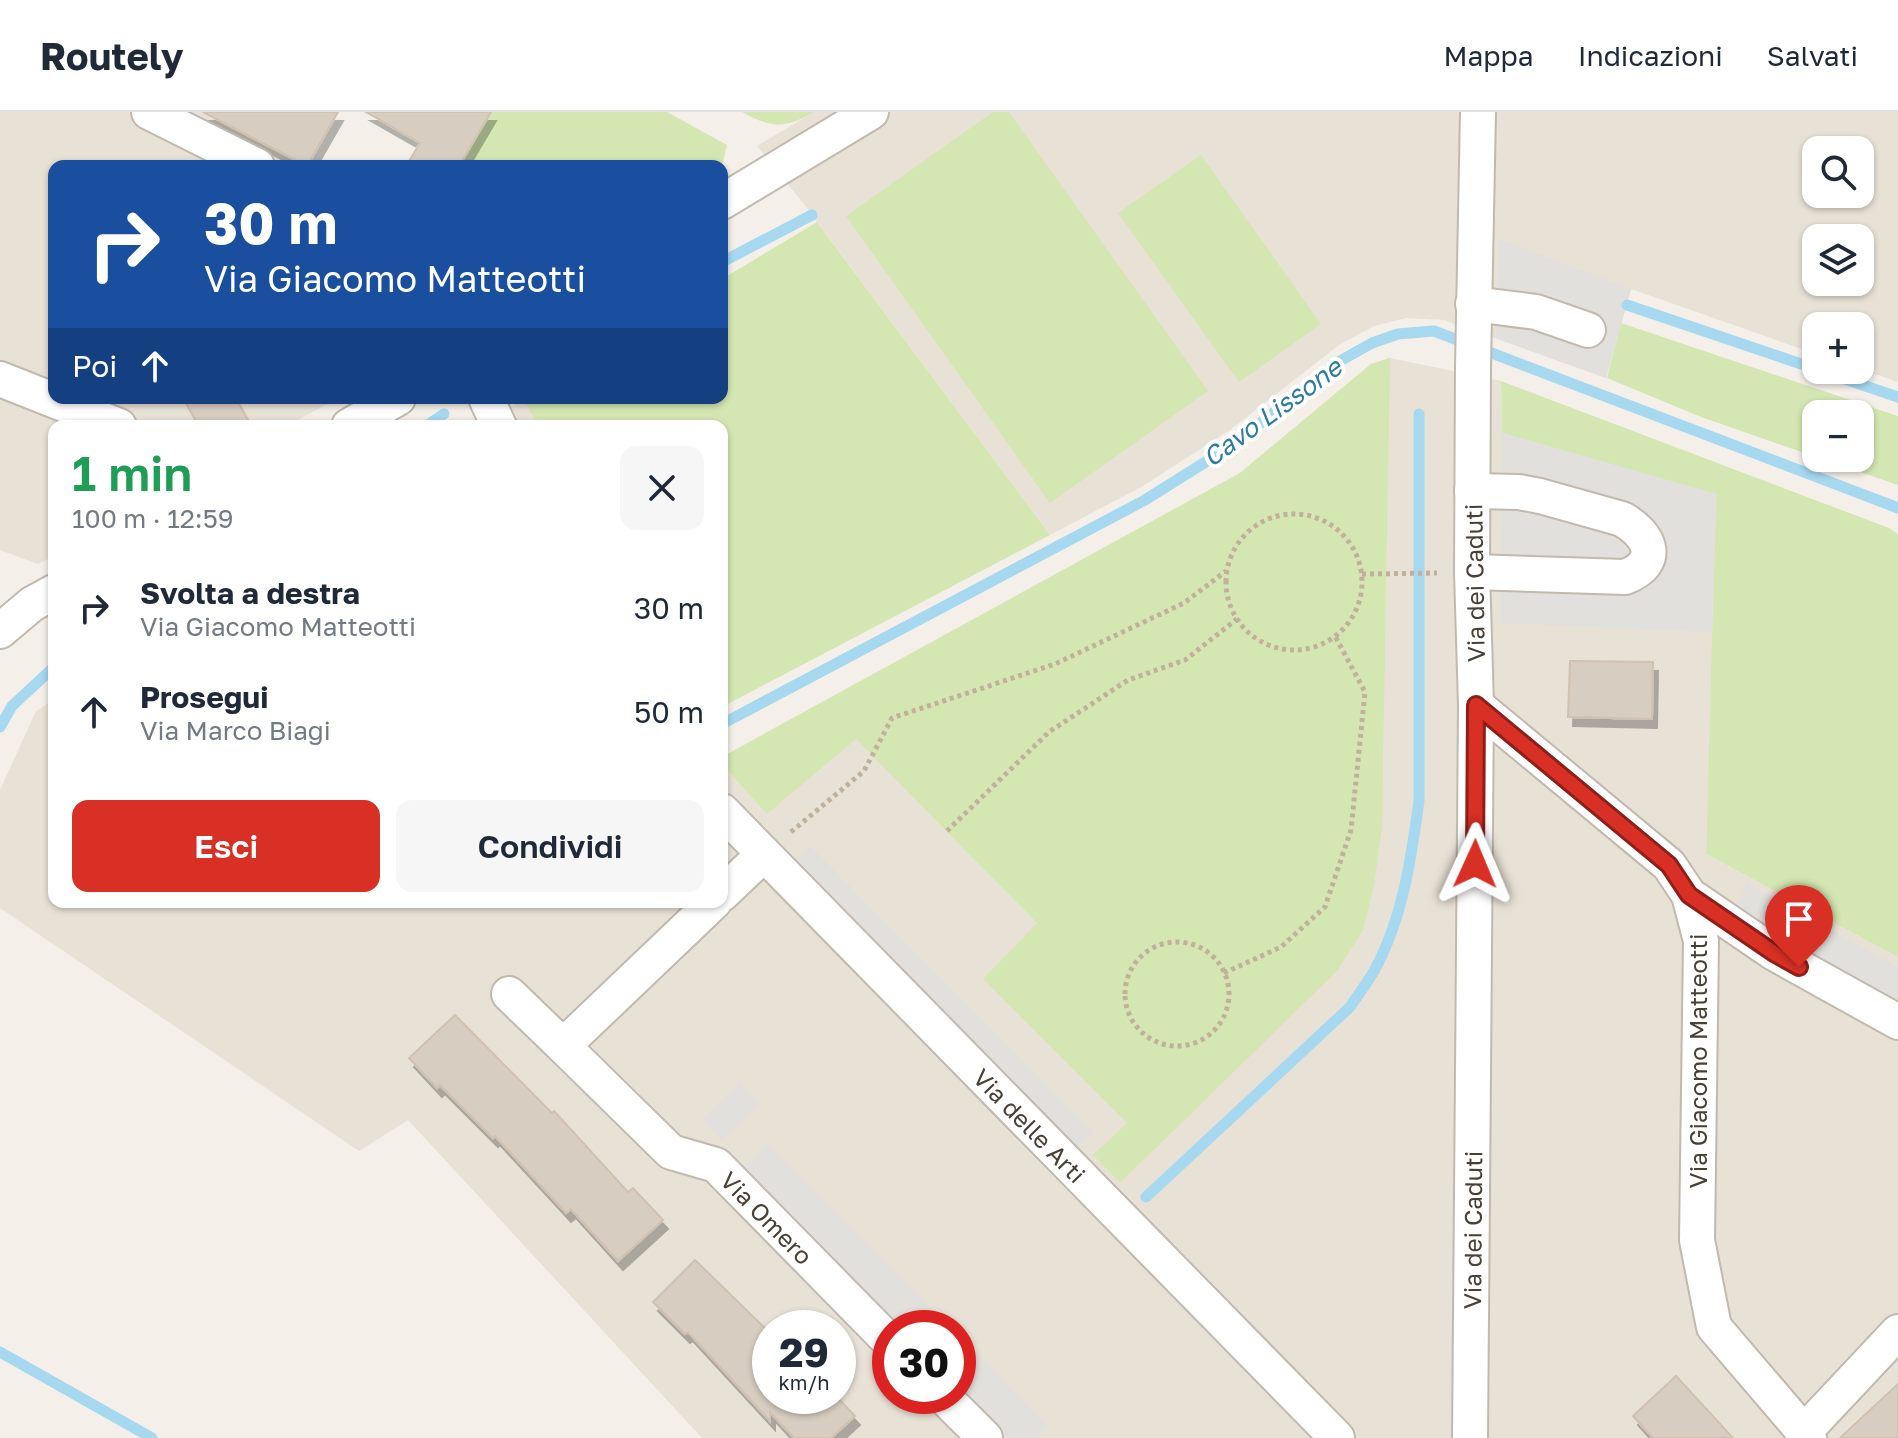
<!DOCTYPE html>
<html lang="it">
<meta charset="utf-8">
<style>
body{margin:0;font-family:"Golos Text",sans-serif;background:#f6f6f7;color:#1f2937;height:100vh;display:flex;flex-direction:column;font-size:30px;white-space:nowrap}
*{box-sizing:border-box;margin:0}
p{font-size:26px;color:#747a83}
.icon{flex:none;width:44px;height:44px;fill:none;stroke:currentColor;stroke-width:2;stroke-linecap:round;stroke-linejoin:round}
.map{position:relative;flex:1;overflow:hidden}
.drawer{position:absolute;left:48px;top:308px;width:680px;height:488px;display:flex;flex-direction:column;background:#fff;border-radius:16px;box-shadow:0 2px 6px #0004}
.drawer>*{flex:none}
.top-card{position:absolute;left:48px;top:48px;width:680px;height:244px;border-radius:16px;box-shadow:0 2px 6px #0004;background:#1a4fa0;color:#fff;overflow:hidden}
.tools{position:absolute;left:1802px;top:24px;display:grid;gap:16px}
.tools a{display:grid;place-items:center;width:72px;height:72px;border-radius:16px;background:#fff;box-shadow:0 2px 6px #0004;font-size:40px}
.speed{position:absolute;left:752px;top:1198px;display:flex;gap:16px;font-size:40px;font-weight:700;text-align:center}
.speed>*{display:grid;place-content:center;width:104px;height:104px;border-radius:50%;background:#fff;box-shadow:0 2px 6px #0004;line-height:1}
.speed small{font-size:20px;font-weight:400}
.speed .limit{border:12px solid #d22;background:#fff;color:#111}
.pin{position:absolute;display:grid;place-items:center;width:68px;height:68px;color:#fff;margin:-82px -34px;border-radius:50% 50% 50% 0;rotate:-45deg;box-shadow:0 0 8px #0007}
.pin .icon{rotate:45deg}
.me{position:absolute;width:88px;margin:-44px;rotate:1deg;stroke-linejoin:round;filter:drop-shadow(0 0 6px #0008)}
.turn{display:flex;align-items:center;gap:28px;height:168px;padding:0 24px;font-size:36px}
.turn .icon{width:104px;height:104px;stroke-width:2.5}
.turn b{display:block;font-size:56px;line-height:68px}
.then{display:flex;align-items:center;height:76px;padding:0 24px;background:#0003;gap:16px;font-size:30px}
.round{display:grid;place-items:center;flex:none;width:84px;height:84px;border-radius:16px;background:#f6f6f7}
.overview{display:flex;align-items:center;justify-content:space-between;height:136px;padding:0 24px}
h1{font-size:48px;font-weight:600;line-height:60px;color:#1e9e55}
.primary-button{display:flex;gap:16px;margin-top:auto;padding:16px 24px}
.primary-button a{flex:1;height:92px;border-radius:16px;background:#d93025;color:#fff;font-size:32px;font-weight:600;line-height:92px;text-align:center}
.primary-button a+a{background:#f6f6f7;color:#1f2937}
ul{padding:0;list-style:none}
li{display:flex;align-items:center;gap:24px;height:104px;padding:0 24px}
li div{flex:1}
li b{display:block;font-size:30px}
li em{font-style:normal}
header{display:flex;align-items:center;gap:48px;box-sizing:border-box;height:112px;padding:0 40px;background:#fff;border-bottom:2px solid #e0e1e3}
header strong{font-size:38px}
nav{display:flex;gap:44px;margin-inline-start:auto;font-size:28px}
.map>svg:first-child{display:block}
.residential{fill:#e8e1d6;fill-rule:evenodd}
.green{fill:#d4e7b2}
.parking{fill:#e2e0dd}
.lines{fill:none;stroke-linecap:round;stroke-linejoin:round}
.stream{stroke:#a6d8ef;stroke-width:11}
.building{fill:#d8cdc1;stroke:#d0c1b1;stroke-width:2;filter:url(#shadow)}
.minor-casing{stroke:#c2b9ae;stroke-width:38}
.path{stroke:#c1b19c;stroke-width:5;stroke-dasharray:4 4;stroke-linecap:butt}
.minor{stroke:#fff;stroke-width:34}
.route-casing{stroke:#8d1f18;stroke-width:20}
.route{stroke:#d93025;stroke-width:14}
.labels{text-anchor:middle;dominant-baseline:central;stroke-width:8;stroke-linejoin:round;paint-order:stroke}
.street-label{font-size:24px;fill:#474037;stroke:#fff}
.water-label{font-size:26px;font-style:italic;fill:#2e7ba2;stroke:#fff}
</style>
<header>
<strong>Routely</strong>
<nav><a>Mappa</a><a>Indicazioni</a><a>Salvati</a></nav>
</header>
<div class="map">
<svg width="1898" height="1326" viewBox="0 0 1898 1326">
<defs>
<filter id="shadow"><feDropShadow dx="5" dy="9" stdDeviation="0" flood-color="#0004"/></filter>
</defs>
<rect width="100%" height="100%" fill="#f4efe8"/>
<path class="residential" d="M0 0H203L307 54H54V286H338L287 314H54V444L38 452 0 438Z
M814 0H1898V270L1860 257V214H1816V242L1631 177 1606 266 1444 208 1406 206 1374 214 1339 233 1230 318 1143 374 1050 423 807 96 757 34ZM1816 38H1860V82H1816ZM1816 126H1860V170H1816Z
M1390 246 1501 269 1502 321 1717 382 1706 742 1898 845V1326H702L408 1008 359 1039 0 796V678L36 599 54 588V790H722V645L1240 361 1371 252ZM770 1216H838V1284H770ZM890 1216H958V1284H890Z
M523 287 538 314H481Z"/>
<path class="green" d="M491 0H667L727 33 722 54H459Z
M742 0H814C786 17 770 16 742 0Z
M993 0H1009L1208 279 1050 391 846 104Z
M1201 43 1321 212 1239 270 1118 101Z
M817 110 1050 423 722 595V314H538L523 287 722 286V167Z
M1621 211 1898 304V373L1819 346H1860V302H1816V345L1701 305 1607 266Z
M1390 246 1382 715 1374 774 1363 818 1337 859 1120 1071 1093 1043 1127 1011 983 867 1037 811 856 627 767 702 722 652V645L1240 361 1371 252Z
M1501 269 1889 416 1898 422V845L1706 742 1716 383 1502 321Z"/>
<path class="parking" d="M1499 127 1631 177 1606 266 1496 226Z
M1502 321 1717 382 1712 520 1501 511Z
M810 734 1093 1020 1077 1036 794 750Z
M1748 772 1898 855V888L1734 797Z
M740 971 760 992 722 1028 702 1007Z
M767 1032 951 1216H894L739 1060Z
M958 1223 1048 1314 1036 1326H1004L958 1280Z"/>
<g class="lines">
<path class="stream" d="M722 150 812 103
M1627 193 1816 257
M1818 258 1898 285
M426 314 444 302
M722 612 1145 388 1231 334 1340 249 1372 231 1398 222 1434 219 1898 396
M0 615 12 594 54 555
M1146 1085 1350 895C1358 883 1367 871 1374 859 1403 806 1411 747 1419 689V302
M0 1240 152 1326"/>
</g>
<path class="building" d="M203 0H338L307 54Z
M366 0H491L459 54H406L420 31Z
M183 286H236L251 314H199Z
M1570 549 1653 550 1652 607 1568 605Z
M455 903 552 1001 554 999 628 1080 633 1076 663 1108 618 1149 571 1097 566 1101 495 1024 493 1026 440 973 437 976 409 946Z
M695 1148 770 1221V1284H836L855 1304 831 1326H794L770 1300V1309L688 1220 685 1222 653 1190Z
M1676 1264 1733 1326H1653L1633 1304Z
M1898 1272V1326H1840Z"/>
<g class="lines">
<g class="minor-casing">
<g id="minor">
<path d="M149 0 257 54"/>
<path d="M722 90 871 0"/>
<path d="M1473 192 1536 200 1588 218"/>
<path d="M0 267 119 314"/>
<path d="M486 286 499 314"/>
<path d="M349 314 398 286"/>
<path d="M1472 460 1625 465C1662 451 1651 423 1622 407L1540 384 1519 380 1472 379"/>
<path d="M0 519 32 492 54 480"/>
<path d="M1476 593 1669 753 1689 783 1701 829 1697 1128 1714 1215 1809 1326"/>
<path id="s1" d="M722 699 1337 1326"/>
<path d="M722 782 764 742"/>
<path d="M1689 783 1774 841 1898 910"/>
<path id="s2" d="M714 790 563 934 671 1040 716 1053 890 1230"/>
<path d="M509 882 563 934"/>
<path d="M943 1284 985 1326"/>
<path d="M1804 1320 1898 1220"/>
<path id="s3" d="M1470 1326 1476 593 1472 460 1473 255 1478 0"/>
</g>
</g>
<path class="path" d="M1226 470a68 68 0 1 1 136 0a68 68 0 1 1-136 0Z
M1362 462 1437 461
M947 719 1049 620 1128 568 1185 548 1237 507
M791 720 864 659 892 606 1055 552 1184 491 1226 459
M1125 882a52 52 0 1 1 104 0a52 52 0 1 1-104 0Z
M1224 861 1281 835 1325 795 1351 718 1365 580 1335 524"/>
<use href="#minor" class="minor"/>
</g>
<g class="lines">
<g class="route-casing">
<path id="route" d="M1475 752 1476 593 1669 753 1689 783 1774 841 1799 855"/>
</g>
<use href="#route" class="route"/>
</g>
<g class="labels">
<g class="street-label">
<text transform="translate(1474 471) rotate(-91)">Via dei Caduti</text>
<text transform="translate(1697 949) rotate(-90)">Via Giacomo Matteotti</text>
<text stroke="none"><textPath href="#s1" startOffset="440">Via delle Arti</textPath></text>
<text stroke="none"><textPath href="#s2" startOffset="480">Via Omero</textPath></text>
<text stroke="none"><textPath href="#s3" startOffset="208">Via dei Caduti</textPath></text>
</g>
<g class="water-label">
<text transform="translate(1272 300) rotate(-36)">Cavo Lissone</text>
</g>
</g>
</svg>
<div class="tools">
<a><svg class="icon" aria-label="search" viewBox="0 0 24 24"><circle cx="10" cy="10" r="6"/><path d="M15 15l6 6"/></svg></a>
<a><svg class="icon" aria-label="layers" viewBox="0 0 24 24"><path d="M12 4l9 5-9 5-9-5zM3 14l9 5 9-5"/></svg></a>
<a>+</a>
<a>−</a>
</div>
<div class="speed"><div>29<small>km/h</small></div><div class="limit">30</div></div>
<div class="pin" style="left:1799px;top:855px;background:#d93025"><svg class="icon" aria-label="arrive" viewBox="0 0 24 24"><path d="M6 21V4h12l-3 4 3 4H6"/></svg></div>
<svg class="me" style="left:1475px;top:752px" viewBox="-20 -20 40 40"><path d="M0-17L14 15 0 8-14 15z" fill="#d93025" stroke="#fff" stroke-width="4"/></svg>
<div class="top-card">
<div class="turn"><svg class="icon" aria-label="right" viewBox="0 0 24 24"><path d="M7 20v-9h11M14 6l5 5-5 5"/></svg><div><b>30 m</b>Via Giacomo Matteotti</div></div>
<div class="then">Poi<svg class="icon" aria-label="ahead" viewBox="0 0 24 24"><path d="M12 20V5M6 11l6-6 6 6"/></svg></div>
</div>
<section class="drawer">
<div class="overview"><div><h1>1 min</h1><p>100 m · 12:59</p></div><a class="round"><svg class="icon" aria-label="close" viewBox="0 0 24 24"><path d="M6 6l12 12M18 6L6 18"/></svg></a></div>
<ul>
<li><svg class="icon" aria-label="right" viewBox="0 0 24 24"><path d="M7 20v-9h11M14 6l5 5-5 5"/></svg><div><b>Svolta a destra</b><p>Via Giacomo Matteotti</p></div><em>30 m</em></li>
<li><svg class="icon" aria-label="ahead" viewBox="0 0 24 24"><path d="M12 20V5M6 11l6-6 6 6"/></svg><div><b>Prosegui</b><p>Via Marco Biagi</p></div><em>50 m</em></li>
</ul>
<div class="primary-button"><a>Esci</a><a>Condividi</a></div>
</section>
</div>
